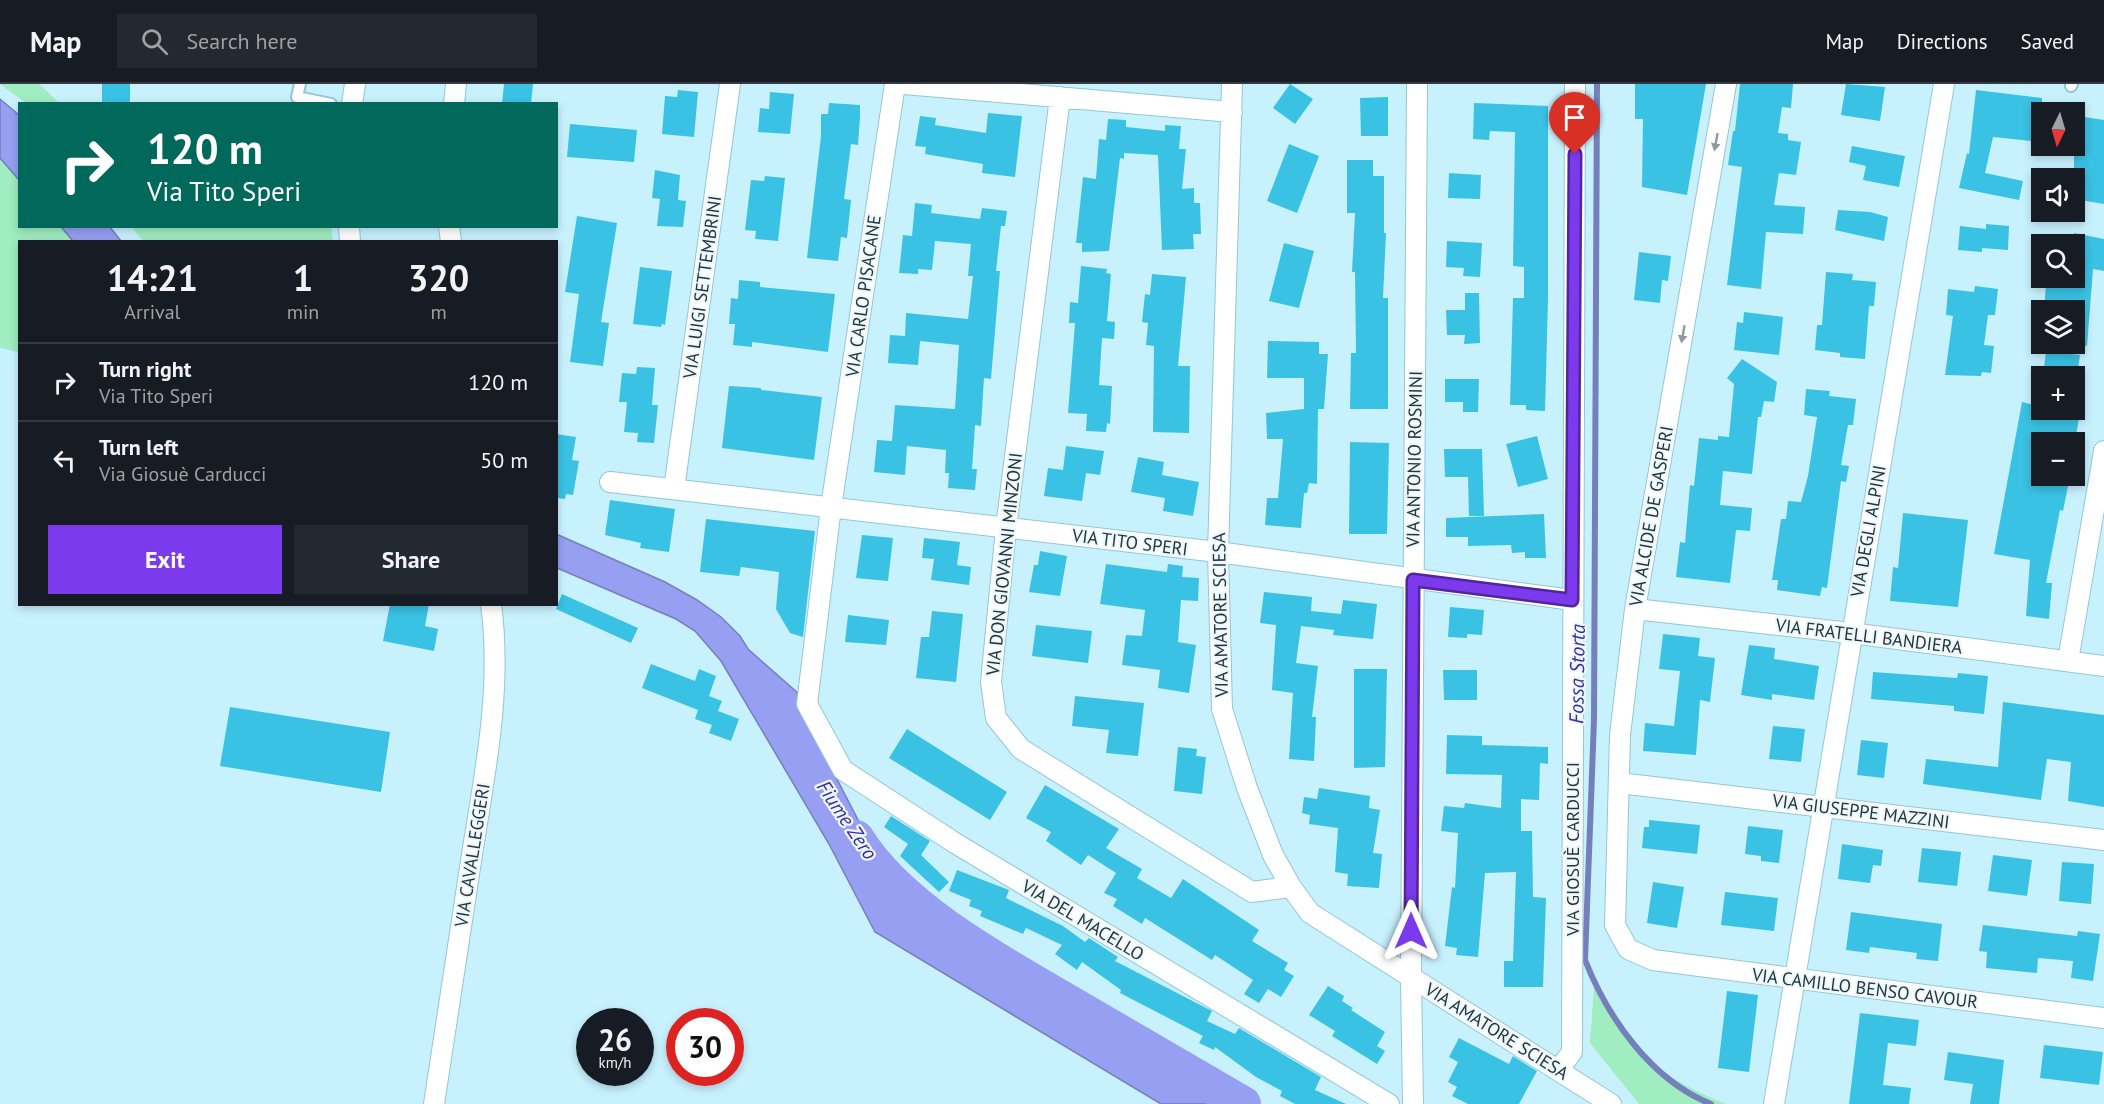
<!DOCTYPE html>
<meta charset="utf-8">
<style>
body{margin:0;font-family:"PT Sans",sans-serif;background:#242831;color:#f1f3f6;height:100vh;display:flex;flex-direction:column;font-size:22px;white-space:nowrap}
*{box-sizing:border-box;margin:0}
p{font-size:20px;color:#9ea1a6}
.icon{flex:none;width:33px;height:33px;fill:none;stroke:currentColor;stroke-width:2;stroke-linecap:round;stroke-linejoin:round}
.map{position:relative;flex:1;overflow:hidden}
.drawer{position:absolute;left:18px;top:156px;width:540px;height:366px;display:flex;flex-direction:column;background:#171b24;border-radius:0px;box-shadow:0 3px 9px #0003}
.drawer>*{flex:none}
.top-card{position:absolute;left:18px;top:18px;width:540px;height:126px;border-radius:0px;box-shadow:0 3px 9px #0003;background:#00695c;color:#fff;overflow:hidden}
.needle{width:39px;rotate:185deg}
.fabs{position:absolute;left:2031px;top:18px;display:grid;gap:12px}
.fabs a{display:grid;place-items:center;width:54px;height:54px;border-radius:0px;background:#171b24;box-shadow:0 3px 9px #0003;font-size:30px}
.speed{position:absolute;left:576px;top:924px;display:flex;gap:12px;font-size:30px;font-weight:700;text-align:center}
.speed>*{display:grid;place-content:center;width:78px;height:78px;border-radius:50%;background:#171b24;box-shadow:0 3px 9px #0003;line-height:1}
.speed small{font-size:15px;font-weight:400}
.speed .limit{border:9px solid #d22;background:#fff;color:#111}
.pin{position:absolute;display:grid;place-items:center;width:51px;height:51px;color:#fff;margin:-62px -26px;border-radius:50% 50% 50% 0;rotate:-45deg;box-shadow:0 0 6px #0007}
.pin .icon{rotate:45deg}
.me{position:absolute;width:66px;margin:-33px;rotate:0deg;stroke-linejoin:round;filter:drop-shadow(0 0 4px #0008)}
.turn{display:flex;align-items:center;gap:21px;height:126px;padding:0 30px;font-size:27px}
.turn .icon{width:78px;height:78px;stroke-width:2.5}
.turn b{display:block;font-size:42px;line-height:51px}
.eta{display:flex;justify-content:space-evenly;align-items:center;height:102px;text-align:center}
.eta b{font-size:36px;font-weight:600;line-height:42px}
.button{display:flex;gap:12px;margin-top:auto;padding:12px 30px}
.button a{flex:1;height:69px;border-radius:0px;background:#7c3aed;color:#fff;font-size:24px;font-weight:600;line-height:69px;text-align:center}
.button a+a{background:#242831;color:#f1f3f6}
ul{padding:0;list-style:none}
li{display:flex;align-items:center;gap:18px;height:78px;padding:0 30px;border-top:2px solid #363941}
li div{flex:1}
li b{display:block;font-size:22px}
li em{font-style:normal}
header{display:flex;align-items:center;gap:36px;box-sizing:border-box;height:84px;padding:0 30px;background:#171b24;border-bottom:2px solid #363941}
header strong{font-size:28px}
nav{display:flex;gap:33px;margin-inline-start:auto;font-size:21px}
.search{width:420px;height:54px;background:#242831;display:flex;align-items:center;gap:15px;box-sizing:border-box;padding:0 21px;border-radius:0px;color:#9ea1a6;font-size:22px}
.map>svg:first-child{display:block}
.green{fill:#9fedc0}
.water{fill:#979ff3;stroke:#7480bc;stroke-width:1.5}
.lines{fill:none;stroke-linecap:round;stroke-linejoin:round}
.stream{stroke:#7480bc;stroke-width:6}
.river{stroke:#979ff3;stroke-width:36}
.building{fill:#3ac2e4}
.lane-casing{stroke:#94c6d6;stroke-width:14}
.street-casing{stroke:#94c6d6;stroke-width:22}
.lane{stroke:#fff;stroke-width:10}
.street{stroke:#fff;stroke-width:20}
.oneway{fill:#909a9e}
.route-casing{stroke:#51269a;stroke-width:15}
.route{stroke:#7c3aed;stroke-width:10}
.labels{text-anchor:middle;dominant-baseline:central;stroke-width:4.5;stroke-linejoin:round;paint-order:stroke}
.street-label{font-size:18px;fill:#22363c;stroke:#eef8fc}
.water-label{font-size:20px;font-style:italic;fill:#392ca4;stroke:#eef8fc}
</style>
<header>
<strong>Map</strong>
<div class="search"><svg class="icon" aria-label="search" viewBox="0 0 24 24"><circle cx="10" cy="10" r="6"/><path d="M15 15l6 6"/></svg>Search here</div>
<nav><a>Map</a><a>Directions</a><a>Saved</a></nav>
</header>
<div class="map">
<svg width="2104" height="1020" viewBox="0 0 2104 1020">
<rect width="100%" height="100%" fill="#c8f1fe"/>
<path class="green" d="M0 0H39L59 19H26Z
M0 74 19 96 20 142 61 143 73 157 20 158 19 268 0 264Z
M132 143H331L333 157H143Z
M1594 903 1601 906C1605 914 1608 923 1612 931 1638 978 1679 1001 1726 1020H1639L1590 959Z"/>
<path class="water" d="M0 15 19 31V96L0 74Z
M61 143H110L121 157H73Z
M556 450 665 498 697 516 721 533 740 552 748 565 800 611 810 643 899 815 1235 1020H1161L875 848 829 760 721 577 695 547 676 535 557 484Z"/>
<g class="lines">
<path class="stream" d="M1597 0 1594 636 1585 876C1608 934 1651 996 1711 1020"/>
<path class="river" d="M856 754C900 826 1006 882 1078 924 1133 956 1188 988 1243 1020"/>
</g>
<path class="building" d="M102 0H130V20H102Z
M504 0H533L531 20H502Z
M1290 0 1313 15 1295 40 1273 24Z
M1635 0H1706L1687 111 1642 103 1643 35H1635Z
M1740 0H1793L1791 24 1782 23 1778 49 1788 50V56L1801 58 1796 91 1779 89 1774 121 1805 123 1803 150 1766 148 1761 205 1727 201 1742 83 1728 81 1733 47H1735Z
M1846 0 1885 3 1880 37 1841 31Z
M678 6 698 8 694 53 662 50 665 12 677 13Z
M1976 6 2042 14V58L1993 53 1985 89 2023 97 2019 116 1959 104 1967 69 1969 70Z
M770 8 794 10 790 50 758 48 760 24 769 25Z
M1388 13V52H1361L1360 14Z
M829 19 860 21V33L858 61 851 60 844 115 851 116 847 154 841 153 838 177 807 174 821 52V30H828Z
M1474 19 1548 22V215L1545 327 1526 326V321H1510L1513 214H1524V183L1513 182 1515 48 1490 47 1489 56 1473 55Z
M988 29 1022 32 1015 93 982 89 983 80 925 70 926 63 915 62 920 32 936 34 935 41 986 49Z
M2084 33 2104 36V120L2074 115V40L2083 41Z
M1108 35 1126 36V43L1165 47V41L1181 42 1179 65H1186L1182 105 1194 104V119H1200L1201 150H1193L1194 165 1162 166 1158 71 1124 69V75L1120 74 1109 167 1082 168V159H1076L1083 93 1096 95 1099 55 1106 56Z
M570 40 637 46 634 78 567 73Z
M1289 60 1319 72 1297 129 1267 117Z
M1852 62 1905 72 1899 103 1863 96 1866 82 1849 78Z
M1347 76H1373V92H1384V149H1386L1383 214H1388V325H1350L1351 269H1356L1355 188H1352L1355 129H1347Z
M655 86 680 91 678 116 686 117 683 143 657 142 660 115 652 114Z
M1449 89 1481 91 1480 115 1448 114Z
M765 92 785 94 778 157 755 155 756 147 745 146 751 96 764 97Z
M915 119 932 121 931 129 980 135 982 124 1007 127 1005 142H1001L996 187H1000L991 295 984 294 981 342 975 341 972 385H977L975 406 948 404 949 389H945L946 366 907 362 905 391 874 388 877 356 892 357 895 321 955 325 959 261 920 257 918 281 888 279 890 251 905 252 906 229 968 235 973 192H968L971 160 935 157 932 186 918 185V190L899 189 903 151 912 152Z
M1838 126 1870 128 1888 133 1884 157 1835 146Z
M577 132 617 139 601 238 609 239 603 282 570 278 579 210 565 208Z
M1986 140 2009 142 2008 166 1982 164V168L1958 166 1960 142 1986 145Z
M2074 149 2104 155V187L2093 185 2087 262H2074V226H2044L2046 201 2074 203Z
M1447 157 1482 159 1480 193 1463 192 1464 184 1446 183Z
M1284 159 1314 167 1299 224 1269 217Z
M1639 168 1671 172 1668 197 1662 196 1660 219 1634 216Z
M1081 182 1107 185 1106 189 1111 190 1107 237 1115 238 1114 255 1102 254 1099 301 1112 302 1110 340 1107 339 1106 348 1086 347 1087 330 1068 329 1075 239H1069L1070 218 1078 219Z
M640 183 672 187 665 241 662 240 661 243 633 240Z
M1826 188 1853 190 1852 196 1876 198 1874 222H1869L1865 275 1840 273V269L1815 266 1817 241H1822Z
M1152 190 1186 193 1178 282H1190L1189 349 1153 348 1154 262 1146 261 1148 239 1142 238 1145 210 1150 211Z
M739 196 760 198V203L835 210 828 268 752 258V263L733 261 735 240H729L731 214 738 215Z
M1975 202 1998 205 1995 231H1988L1984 261 1994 262 1991 289 1982 288 1981 292 1945 291 1953 232 1946 231 1948 205 1974 208Z
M1465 209H1479L1480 259 1464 260 1465 251H1447L1446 226H1465Z
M1744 228 1783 233 1779 271 1734 266 1737 238 1743 239Z
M1268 257 1319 258V270H1328L1324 325H1318L1317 400 1309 399 1307 409H1304L1301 444 1265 441 1267 414H1278L1283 355H1267L1266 329 1304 325V294H1267Z
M2046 267 2080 271 2077 292H2043Z
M1742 275 1777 298 1774 318 1764 317 1761 333H1758L1752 390 1723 387 1720 421 1752 424 1750 447 1736 446 1730 499 1676 493 1680 458 1685 459 1690 401 1694 402 1699 354 1718 356V352L1729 353 1734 300 1727 294Z
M637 283 655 284 652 321H658L654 359 637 358 638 349 624 348 627 318H619L622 289 636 290Z
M1445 295H1479L1478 328H1463V318H1445Z
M729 302 761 304V306L822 313 814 376 722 364Z
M1806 305 1830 307 1829 312 1856 315 1853 341H1848L1841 381 1849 382 1846 398 1841 397 1827 504 1822 503 1820 512 1777 506 1778 496H1772L1781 435H1786L1788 417 1801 418 1808 392 1817 333 1804 331Z
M2022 318 2042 323V326H2073L2080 328 2075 358H2042V392H2070L2063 427 2060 426 2046 499H2052L2049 535 2026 532 2030 476 1994 470Z
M556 350 576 353 572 376 579 377 573 411 566 410 565 415 556 414Z
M1537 352 1548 395 1518 403 1506 360Z
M1350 358 1389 359 1387 450H1349Z
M1066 362 1104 367 1100 391 1086 389 1082 417 1044 412 1048 384 1063 386Z
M1444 365H1482L1484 432H1469L1468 393H1445Z
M1138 373 1164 378 1162 391 1199 398 1193 432 1163 427 1165 414 1131 408Z
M610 416 675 425 669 468 640 464 641 459 605 451Z
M1903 429 1968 436 1958 523 1890 517 1893 483 1898 484Z
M1544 430 1546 474H1525V468L1512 469 1511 461 1468 462V453H1446V434Z
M706 435 815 447 803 553 790 549 776 525 779 488 741 483 739 492 700 488Z
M862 451 893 454 888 497 856 494Z
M924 454 960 458 957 481 971 483 969 501 931 496 934 475 922 474Z
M1040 467 1067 472 1060 512 1029 508 1034 481H1038Z
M1106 480 1167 488 1168 480 1183 482 1182 493 1199 494 1198 517 1181 516 1178 558 1196 561 1189 609 1158 604 1160 586 1122 581 1126 551 1142 552 1145 526 1100 520Z
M1264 508 1312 513 1311 527 1341 530 1343 516 1377 520 1373 555 1333 551 1334 546 1301 542 1296 579 1318 582 1312 633H1316L1314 677 1289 675 1293 609 1272 606 1276 541 1260 539Z
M562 510 638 544 631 559 556 525Z
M390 520H429L425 542 438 545 434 567 383 557Z
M1450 523 1484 526 1482 551 1467 550V554L1448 553Z
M932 527 963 530 956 598 916 594 921 553H929Z
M848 531 889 536 886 561 845 558Z
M1036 541 1092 547 1088 579 1032 572Z
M1663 550 1700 554 1698 572 1715 574 1710 618 1700 616 1696 671 1643 667 1645 639 1674 642 1680 587 1659 585Z
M1749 561 1775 564 1774 575 1819 582 1814 616 1772 610V616L1741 611Z
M651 580 695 597 699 585 716 592 709 612 722 617 718 627 739 635 731 657 709 649 712 641 695 635 698 626 642 604Z
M1354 585H1387L1385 683 1354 684Z
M1443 586H1477V616H1444Z
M1873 588 1957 594 1958 589 1988 592 1984 630 1954 627V622L1871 615Z
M1075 612 1144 619 1138 672 1106 669 1109 646 1072 642Z
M2003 618 2104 631V723L2068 717 2071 678 2047 675 2041 716 1923 700 1926 675 1998 683Z
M230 623 390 648 381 708 220 682Z
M1773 642 1805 645 1801 678 1769 675Z
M907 645 1007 708 990 736 889 674Z
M1447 651 1482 652V661L1548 663V680L1540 679 1539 716 1521 715V747H1532L1533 813 1546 814 1543 903H1504V877H1513L1516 788 1485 789 1478 873 1456 871 1457 864 1445 862 1452 803 1455 804 1458 749 1441 747 1444 722 1464 724 1465 719 1501 724 1502 691 1446 690Z
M1861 656 1888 659 1884 694 1857 691Z
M1178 663 1197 665 1196 672 1206 673 1202 710 1174 707Z
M1045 701 1119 745 1106 764 1142 785 1137 794 1171 814 1183 795 1259 846 1252 857 1288 879 1284 886 1294 892 1281 913 1268 905 1259 919 1244 910 1253 896 1215 871 1212 876 1145 834 1142 840 1113 822 1117 815 1104 809 1116 789 1088 771 1081 781 1046 757 1051 748 1026 734Z
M1319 704 1370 712 1369 724 1380 726 1373 769 1382 770 1379 804 1347 802 1348 790 1335 788 1338 744 1309 740 1310 731 1302 729 1304 713 1317 715Z
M891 732 930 757 921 771 949 798 939 808 900 772 908 760 884 743Z
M1649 736 1700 741 1697 770 1642 764 1644 743H1649Z
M1748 742 1783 746 1779 779 1761 777V772L1745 770Z
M1842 760 1883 766 1881 782 1873 781 1870 799 1838 795Z
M1922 764 1961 768 1957 802 1918 798Z
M1993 771 2032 776 2027 812 1988 807Z
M2062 778 2094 780 2091 820 2059 817Z
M957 786 1009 806 1006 814 1063 842 1085 858 1089 854 1118 873 1115 877 1212 927 1207 937 1235 950 1239 944 1321 993 1315 1006 1346 1020H1295L1280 1012 1282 1007 1256 993 1215 963 1214 966 1199 959 1203 952 1120 909 1121 906 1082 878 1077 886 1055 870 1062 861 1026 844 1023 850 980 832 982 827 969 822 971 816 949 807Z
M1653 798 1684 803 1677 844 1647 839Z
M1725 808 1778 814 1774 847 1721 841Z
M1851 828 1942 840 1938 877 1916 875 1917 869 1870 863 1869 869 1846 866Z
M1983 841 2077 852 2078 847 2100 850 2093 897 2071 894 2073 877 2038 874 2037 889 1986 884 1987 868 1979 867Z
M1328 902 1344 912 1342 917 1353 924 1351 926 1385 948 1377 962 1385 967 1377 980 1332 952 1335 947 1309 931Z
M1727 907 1758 911 1749 988 1718 984Z
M1860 929 1919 936 1916 962 1888 959 1883 1001 1911 1004 1909 1020H1849Z
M1459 954 1509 980 1513 972 1537 987 1519 1020H1468L1452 1012 1457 1003 1448 998 1458 978 1449 973Z
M2044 961 2103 968 2099 1001 2040 994Z
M1948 968 2004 976 1999 1020H1970L1973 1000 1944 996Z"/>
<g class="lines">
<g class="lane-casing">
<path id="lane" d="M300 0 297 13 331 20
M2071 2 2072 0"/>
</g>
<g class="street-casing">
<path id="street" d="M895 0 831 423 807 620 843 686 955 759 1389 1020
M904 0 1232 28
M1232 0 1218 468 1222 625 1247 704 1273 771 1291 803 1310 829 1611 1020
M1726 0 1635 525 1620 651 1615 841 1628 865 1653 876 2104 934
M1060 13 1006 444 991 598 996 634 1021 665 1252 808 1291 803
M352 20 355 0
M454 20 456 0
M349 142 350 158
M449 142 451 158
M610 398 1218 468 1572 516
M674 405 730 0
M1635 525 1851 549 2104 582
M2068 577 2104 367
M1619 699 2104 756
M1559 985 1572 968 1575 0
M434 1020C447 935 460 849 473 764 486 684 502 602 491 520
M1413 1020 1411 894 1417 0
M1774 1020 1944 0"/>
</g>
<use href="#lane" class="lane"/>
<use href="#street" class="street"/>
</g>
<defs><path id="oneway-solid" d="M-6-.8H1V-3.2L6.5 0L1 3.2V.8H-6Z" transform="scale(1.5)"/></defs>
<g class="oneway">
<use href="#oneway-solid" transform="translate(1716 58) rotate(100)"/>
<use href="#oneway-solid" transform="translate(1683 250) rotate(100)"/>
</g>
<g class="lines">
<g class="route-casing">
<path id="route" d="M1411 847 1413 496 1572 516 1575 70"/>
</g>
<use href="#route" class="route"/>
</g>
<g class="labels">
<g class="street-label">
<text transform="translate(702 203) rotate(-82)">VIA LUIGI SETTEMBRINI</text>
<text transform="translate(863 212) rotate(-82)">VIA CARLO PISACANE</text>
<text transform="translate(1414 375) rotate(-89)">VIA ANTONIO ROSMINI</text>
<text transform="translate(1651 432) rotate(-80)">VIA ALCIDE DE GASPERI</text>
<text transform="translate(1868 447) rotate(-80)">VIA DEGLI ALPINI</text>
<text transform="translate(1130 458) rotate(7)">VIA TITO SPERI</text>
<text transform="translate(1004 480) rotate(-84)">VIA DON GIOVANNI MINZONI</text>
<text transform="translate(1220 531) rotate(-91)">VIA AMATORE SCIESA</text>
<text transform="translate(1869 552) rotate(7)">VIA FRATELLI BANDIERA</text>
<text transform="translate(1861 727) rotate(7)">VIA GIUSEPPE MAZZINI</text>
<text transform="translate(1572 765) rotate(-90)">VIA GIOSUÈ CARDUCCI</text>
<text transform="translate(472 771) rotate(-81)">VIA CAVALLEGGERI</text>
<text transform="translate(1083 836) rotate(31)">VIA DEL MACELLO</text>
<text transform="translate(1865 904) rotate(7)">VIA CAMILLO BENSO CAVOUR</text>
<text transform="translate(1497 947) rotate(32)">VIA AMATORE SCIESA</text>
</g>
<g class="water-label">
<text transform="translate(1577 590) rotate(-89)">Fossa Storta</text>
<text transform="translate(847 736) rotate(56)">Fiume Zero</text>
</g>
</g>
</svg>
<div class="fabs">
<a><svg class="needle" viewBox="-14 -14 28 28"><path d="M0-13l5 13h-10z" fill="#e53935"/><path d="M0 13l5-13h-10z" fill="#9ea1a6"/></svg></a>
<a><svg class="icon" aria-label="sound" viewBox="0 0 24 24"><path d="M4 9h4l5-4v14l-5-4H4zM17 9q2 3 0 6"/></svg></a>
<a><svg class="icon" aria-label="search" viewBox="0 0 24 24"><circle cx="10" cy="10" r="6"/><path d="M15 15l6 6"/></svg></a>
<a><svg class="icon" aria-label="layers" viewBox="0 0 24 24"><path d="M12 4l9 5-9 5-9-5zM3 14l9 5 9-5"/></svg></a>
<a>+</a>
<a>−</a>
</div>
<div class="speed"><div>26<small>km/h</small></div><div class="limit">30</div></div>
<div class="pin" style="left:1575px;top:70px;background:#d93025"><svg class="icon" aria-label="arrive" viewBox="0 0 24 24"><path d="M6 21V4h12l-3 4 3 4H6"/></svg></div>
<svg class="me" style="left:1411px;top:847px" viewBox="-20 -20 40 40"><path d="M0-17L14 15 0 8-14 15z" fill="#7c3aed" stroke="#fff" stroke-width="4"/></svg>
<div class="top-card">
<div class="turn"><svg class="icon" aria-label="right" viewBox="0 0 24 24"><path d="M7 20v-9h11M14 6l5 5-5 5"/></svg><div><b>120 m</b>Via Tito Speri</div></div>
</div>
<section class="drawer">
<div class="eta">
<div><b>14:21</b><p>Arrival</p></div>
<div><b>1</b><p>min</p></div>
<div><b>320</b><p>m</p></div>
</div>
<ul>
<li><svg class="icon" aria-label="right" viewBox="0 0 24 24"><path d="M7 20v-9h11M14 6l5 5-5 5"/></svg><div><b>Turn right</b><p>Via Tito Speri</p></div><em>120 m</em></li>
<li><svg class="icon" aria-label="left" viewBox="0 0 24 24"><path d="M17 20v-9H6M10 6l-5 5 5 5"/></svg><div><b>Turn left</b><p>Via Giosuè Carducci</p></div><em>50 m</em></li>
</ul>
<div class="button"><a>Exit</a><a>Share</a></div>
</section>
</div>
